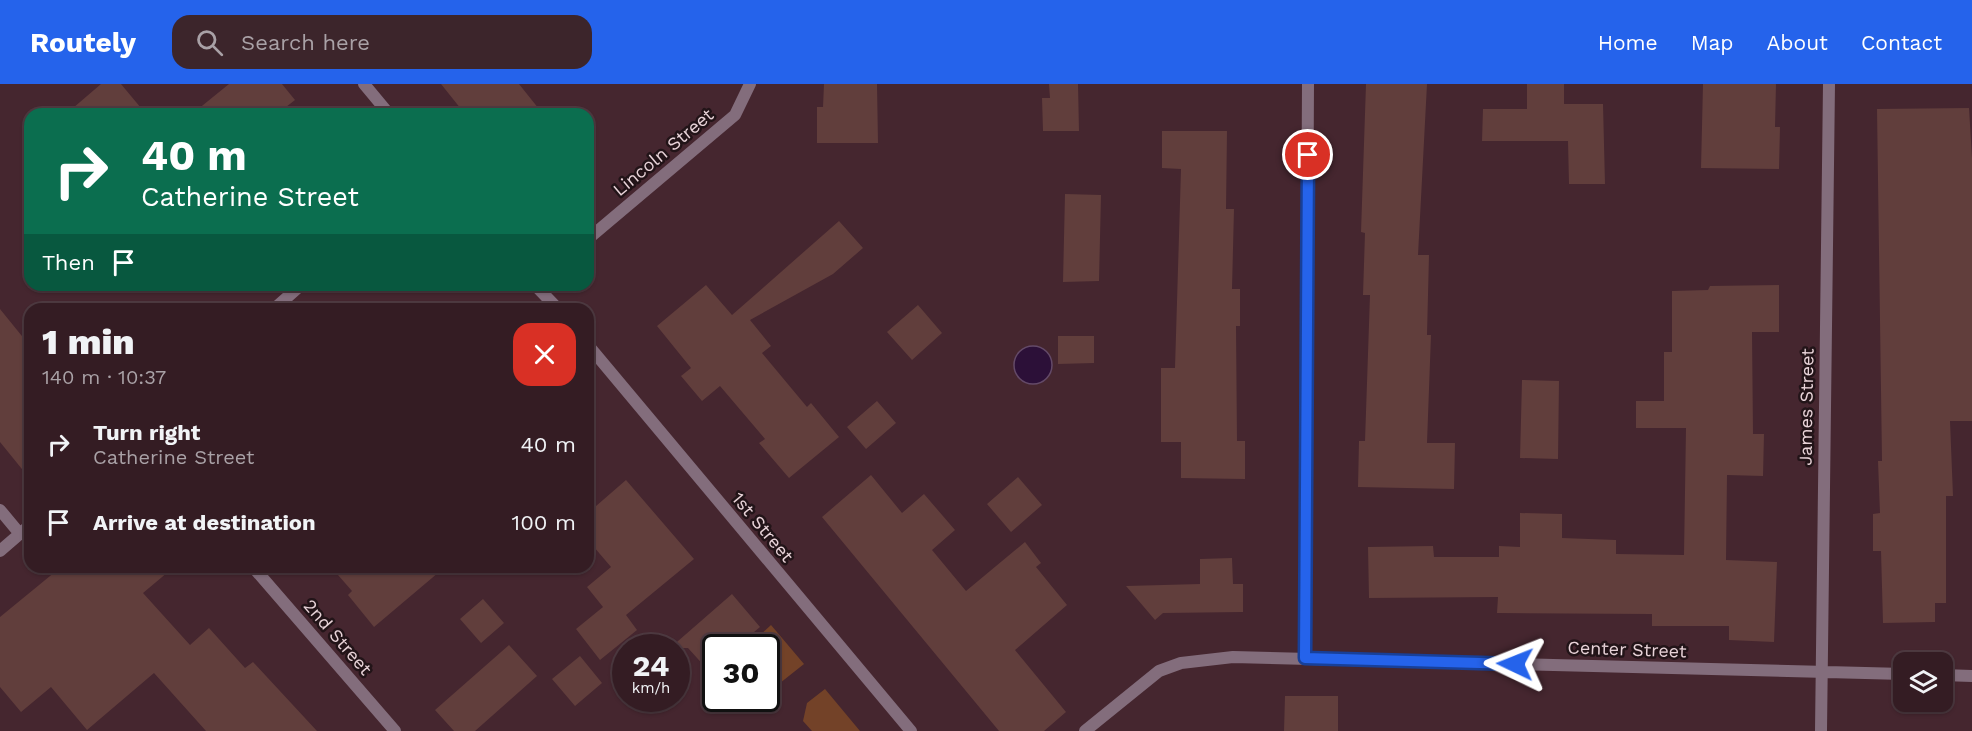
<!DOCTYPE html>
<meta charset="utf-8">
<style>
body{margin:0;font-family:"Work Sans",sans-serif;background:#3c252b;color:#f1f3f6;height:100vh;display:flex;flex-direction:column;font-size:22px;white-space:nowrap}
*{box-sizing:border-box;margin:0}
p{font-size:20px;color:#a9a1a6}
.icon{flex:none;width:33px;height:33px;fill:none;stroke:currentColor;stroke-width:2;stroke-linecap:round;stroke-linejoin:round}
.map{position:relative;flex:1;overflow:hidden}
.side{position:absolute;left:24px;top:219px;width:570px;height:270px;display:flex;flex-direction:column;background:#341c23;border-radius:18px;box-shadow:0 2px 4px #0004,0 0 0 2px #4e3a41}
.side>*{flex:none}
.guide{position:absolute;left:24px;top:24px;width:570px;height:183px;border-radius:18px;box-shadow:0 2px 4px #0004,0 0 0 2px #4e3a41;background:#0b6e4f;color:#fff;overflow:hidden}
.buttons{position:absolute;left:1893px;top:568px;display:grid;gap:12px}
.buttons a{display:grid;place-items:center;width:60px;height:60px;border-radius:12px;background:#341c23;box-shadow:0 2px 4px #0004,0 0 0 2px #4e3a41;font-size:30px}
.speed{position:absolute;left:612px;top:550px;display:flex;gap:12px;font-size:30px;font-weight:700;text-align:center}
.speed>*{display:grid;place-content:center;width:78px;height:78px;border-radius:50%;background:#341c23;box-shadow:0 2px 4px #0004,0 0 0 2px #4e3a41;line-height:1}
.speed small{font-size:15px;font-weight:400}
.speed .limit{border:3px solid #111;border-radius:9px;background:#fff;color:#111}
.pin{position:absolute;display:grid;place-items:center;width:51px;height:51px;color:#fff;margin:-26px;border:3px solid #fff;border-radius:50%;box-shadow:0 2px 6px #0007}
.me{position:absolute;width:66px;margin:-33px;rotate:272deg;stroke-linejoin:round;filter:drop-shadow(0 0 4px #0008)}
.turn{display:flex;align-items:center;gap:21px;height:126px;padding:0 18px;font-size:27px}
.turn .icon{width:78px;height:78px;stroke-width:2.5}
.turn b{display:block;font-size:42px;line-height:51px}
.then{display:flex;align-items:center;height:57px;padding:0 18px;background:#0003;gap:12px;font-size:22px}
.round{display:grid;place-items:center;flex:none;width:63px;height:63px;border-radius:18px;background:#3c252b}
.head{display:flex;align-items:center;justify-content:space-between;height:102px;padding:0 18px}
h1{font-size:36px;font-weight:800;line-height:45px}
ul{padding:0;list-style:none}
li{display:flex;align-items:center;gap:18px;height:78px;padding:0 18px}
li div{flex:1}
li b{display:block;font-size:22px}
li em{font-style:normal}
header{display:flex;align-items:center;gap:36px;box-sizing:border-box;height:84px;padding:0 30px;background:#2563eb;color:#fff}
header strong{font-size:28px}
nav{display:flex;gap:33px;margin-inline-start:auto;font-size:21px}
.search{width:420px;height:54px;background:#3c252b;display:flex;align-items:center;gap:15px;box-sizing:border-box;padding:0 21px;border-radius:18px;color:#a9a1a6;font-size:22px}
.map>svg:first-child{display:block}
.green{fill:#734228}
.water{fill:#2c1038;stroke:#644a68;stroke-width:1.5}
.building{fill:#613e3c}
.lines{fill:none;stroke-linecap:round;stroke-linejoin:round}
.street{stroke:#836d7c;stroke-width:12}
.route-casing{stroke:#184099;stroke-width:15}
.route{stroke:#2563eb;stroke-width:10}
.labels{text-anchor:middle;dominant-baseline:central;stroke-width:5;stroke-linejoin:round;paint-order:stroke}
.street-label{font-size:18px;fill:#e8d3d8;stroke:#221418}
</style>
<header>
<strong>Routely</strong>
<div class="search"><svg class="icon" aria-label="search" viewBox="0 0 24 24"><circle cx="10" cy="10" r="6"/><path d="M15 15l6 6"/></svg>Search here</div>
<nav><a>Home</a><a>Map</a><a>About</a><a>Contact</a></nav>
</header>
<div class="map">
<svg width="1972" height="647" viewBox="0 0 1972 647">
<rect width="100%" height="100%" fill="#45262f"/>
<path class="green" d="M771 541 804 580 775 603 767 592 766 564H746Z
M825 605 860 647H812L803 637 807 619Z"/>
<path class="water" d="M1014 281a19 19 0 1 1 38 0a19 19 0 1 1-38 0Z"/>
<path class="building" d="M101 0H121L146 30H66Z
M229 0H282L295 16 277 30H192Z
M441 0H519L543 30H465Z
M824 0H877L878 59H817V23H823Z
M1049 0H1078L1079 47H1043L1042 14H1050Z
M1366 0H1427L1418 171H1429L1427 251H1431L1427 359H1455L1454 405 1358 403 1359 357H1365L1370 211H1363L1365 149 1361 148Z
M1527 0H1564V20H1603L1605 100H1569L1568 57H1482L1483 25H1527Z
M1703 0H1776L1775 43H1780L1779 85 1701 84Z
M1969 24 1972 74V337H1950L1953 412H1946V519H1935V538L1883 539 1881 467H1873V430L1880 429 1878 377H1882L1877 25Z
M1162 47H1227L1226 125H1234L1232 205H1240V242H1236L1237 357H1245V395L1181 394V358H1161V284H1175L1181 85 1162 84Z
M1065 110 1101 111 1099 197 1063 198Z
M839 137 863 164 833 190 750 236 771 262 762 269 807 323 811 319 839 353 789 394 759 359 765 355 720 302 702 317 681 292 691 284 657 242 706 201 732 231Z
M1779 201V248H1752L1753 350H1764L1763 392 1727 391 1726 476 1777 478 1774 558 1729 556V542H1652V530L1497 529 1498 513 1369 514 1368 463 1433 462 1434 473H1499V462L1520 463V429L1562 430V454L1616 456V470L1684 471 1686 344H1636V317H1664V268H1672V207L1708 206 1710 202Z
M918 221 942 249 912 276 887 248Z
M0 225 30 262V395L0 358Z
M1058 252H1094V279L1058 280Z
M1522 296 1559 297 1558 375 1520 374Z
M877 317 896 339 866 365 847 343Z
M871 391 902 429 924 410 955 446 932 466 966 507 1025 458 1041 479 1036 483 1067 521 1015 566 1066 628 1044 647H999L822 433Z
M1018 393 1042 421 1011 448 987 420Z
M626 396 694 475 626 531 637 546 600 576 576 545 603 523 587 503 611 483 588 456V429Z
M1232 474 1233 500H1243V528L1163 529 1155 536 1126 502 1200 500V475Z
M61 483H174L143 509 190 561 209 544 245 584 253 578 317 647H206L154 589 87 646 51 603 21 628 0 603V533Z
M331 483H445L374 543 348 511 352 507Z
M732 510 760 543 735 564H716V595L688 564H670Z
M483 515 504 539 481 559 460 535Z
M509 561 537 592 475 647H454L435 626Z
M580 572 602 599 575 622 552 595Z
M1285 612H1338V647H1284Z"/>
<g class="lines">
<path class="street" d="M364 0 389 30
M588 155 735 31 750 0
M535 201 558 225
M274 225 301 201
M588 261 911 647
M0 426 20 450
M0 467 30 441
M253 483 395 647
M1305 574 1308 0
M1942 591 1972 592
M1085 647 1159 587 1181 579 1233 573 1904 590
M1821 647 1829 0"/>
</g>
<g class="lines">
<g class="route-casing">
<path id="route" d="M1308 71 1305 574 1515 580"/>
</g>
<use href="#route" class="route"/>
</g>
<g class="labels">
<g class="street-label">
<text transform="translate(663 68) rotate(-40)">Lincoln Street</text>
<text transform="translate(1806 323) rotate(-89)">James Street</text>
<text transform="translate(763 443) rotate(50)">1st Street</text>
<text transform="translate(338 553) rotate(49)">2nd Street</text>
<text transform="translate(1627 565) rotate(2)">Center Street</text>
</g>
</g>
</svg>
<div class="buttons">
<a><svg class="icon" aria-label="layers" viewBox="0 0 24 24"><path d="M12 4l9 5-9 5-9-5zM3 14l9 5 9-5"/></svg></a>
</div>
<div class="speed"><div>24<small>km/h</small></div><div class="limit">30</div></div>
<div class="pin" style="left:1308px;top:71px;background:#d93025"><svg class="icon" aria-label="arrive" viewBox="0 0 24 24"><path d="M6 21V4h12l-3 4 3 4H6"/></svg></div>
<svg class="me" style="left:1515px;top:580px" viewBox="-20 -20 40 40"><path d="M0-17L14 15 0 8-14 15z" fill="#2563eb" stroke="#fff" stroke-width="4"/></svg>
<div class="guide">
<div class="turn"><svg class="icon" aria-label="right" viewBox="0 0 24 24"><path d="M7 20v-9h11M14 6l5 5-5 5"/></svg><div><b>40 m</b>Catherine Street</div></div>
<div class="then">Then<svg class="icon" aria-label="arrive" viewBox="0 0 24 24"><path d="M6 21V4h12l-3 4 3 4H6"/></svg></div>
</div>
<section class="side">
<div class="head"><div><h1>1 min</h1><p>140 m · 10:37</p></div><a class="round" style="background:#d93025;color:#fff"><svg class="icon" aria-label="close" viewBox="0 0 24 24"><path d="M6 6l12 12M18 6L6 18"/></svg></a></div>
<ul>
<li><svg class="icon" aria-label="right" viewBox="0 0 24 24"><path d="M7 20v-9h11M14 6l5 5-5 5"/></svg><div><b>Turn right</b><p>Catherine Street</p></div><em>40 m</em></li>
<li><svg class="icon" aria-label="arrive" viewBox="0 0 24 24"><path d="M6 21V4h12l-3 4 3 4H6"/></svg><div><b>Arrive at destination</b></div><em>100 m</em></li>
</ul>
</section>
</div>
